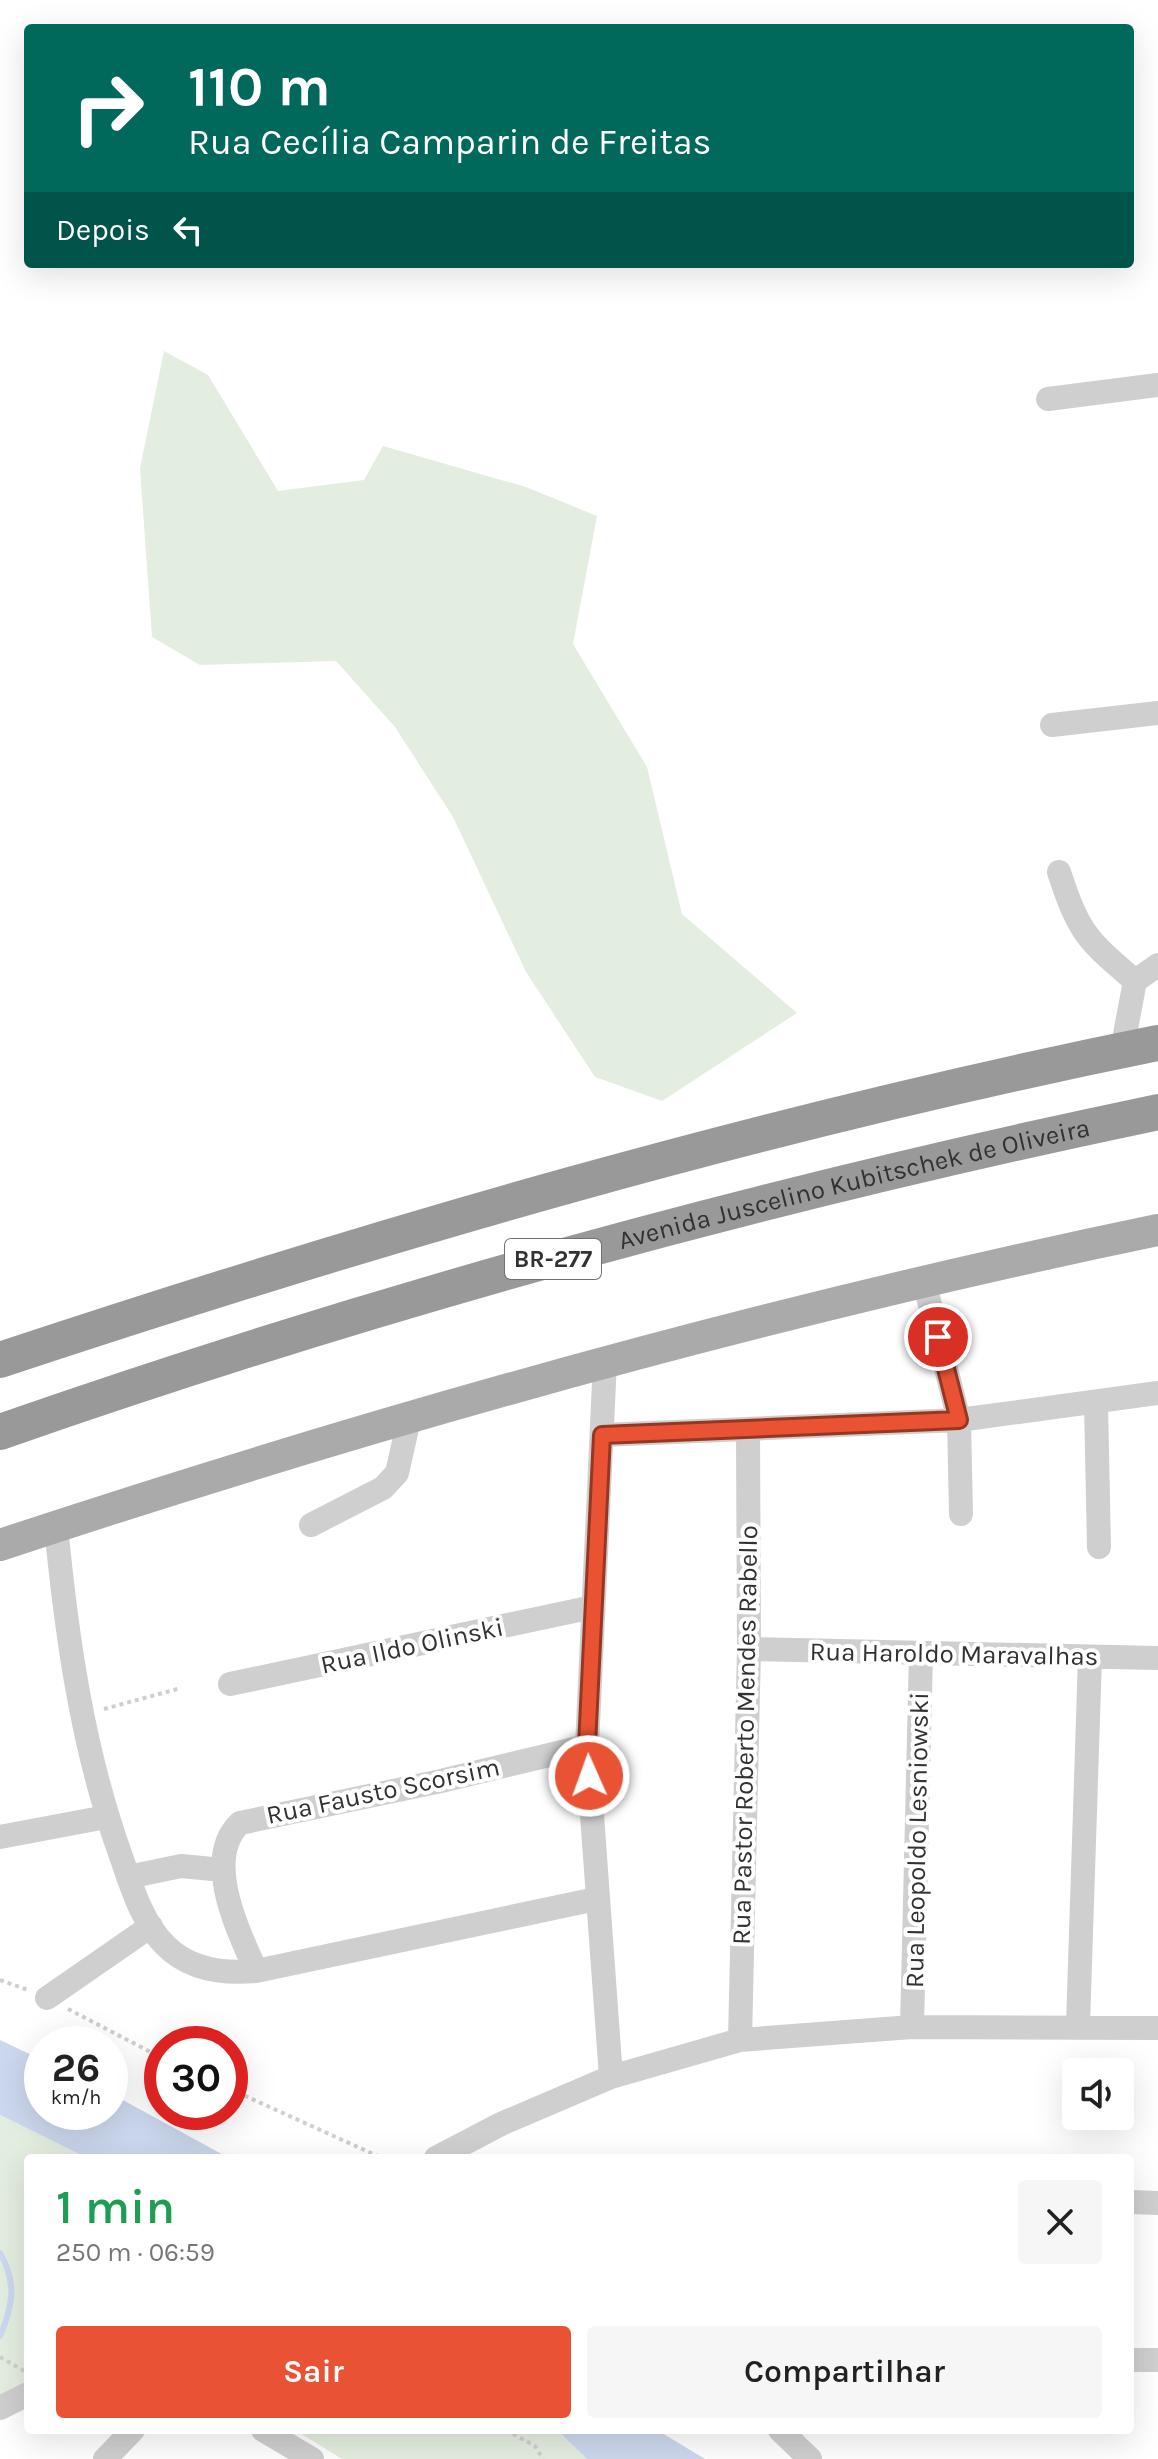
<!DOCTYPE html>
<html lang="pt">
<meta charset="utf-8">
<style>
body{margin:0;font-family:Karla,sans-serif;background:#f6f6f6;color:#222;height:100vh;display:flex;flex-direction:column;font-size:30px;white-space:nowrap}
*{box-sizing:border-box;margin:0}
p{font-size:26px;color:#767676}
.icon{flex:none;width:44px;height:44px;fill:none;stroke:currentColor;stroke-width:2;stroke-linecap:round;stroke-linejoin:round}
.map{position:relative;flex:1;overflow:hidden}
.drawer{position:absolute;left:24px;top:2154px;width:1110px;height:280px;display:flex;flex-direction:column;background:#fff;border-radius:8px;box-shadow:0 8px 32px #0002}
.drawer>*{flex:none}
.top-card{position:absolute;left:24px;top:24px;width:1110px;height:244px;border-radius:8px;box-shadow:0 8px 32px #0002;background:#00695c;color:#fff;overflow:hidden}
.tools{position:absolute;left:1062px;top:2058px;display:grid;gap:16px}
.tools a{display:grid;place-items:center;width:72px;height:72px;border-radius:8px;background:#fff;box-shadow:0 8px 32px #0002;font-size:40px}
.speed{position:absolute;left:24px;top:2026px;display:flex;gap:16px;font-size:40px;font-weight:700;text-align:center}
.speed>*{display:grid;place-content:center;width:104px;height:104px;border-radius:50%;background:#fff;box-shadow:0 8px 32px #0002;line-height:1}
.speed small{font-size:20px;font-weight:400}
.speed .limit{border:12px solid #d22;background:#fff;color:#111}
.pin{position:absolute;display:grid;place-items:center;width:68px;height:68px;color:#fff;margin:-34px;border:4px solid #fff;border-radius:50%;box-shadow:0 2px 8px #0007}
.me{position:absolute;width:88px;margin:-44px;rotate:358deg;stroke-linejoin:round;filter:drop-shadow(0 0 6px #0008)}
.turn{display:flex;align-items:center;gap:28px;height:168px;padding:0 32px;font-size:36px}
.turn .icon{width:104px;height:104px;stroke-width:2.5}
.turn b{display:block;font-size:56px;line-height:68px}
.then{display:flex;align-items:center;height:76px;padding:0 32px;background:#0003;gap:16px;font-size:30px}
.round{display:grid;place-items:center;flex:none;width:84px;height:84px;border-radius:8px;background:#f6f6f6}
.headline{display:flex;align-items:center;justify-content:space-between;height:136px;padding:0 32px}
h1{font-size:48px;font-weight:600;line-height:60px;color:#1e9e55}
.cta{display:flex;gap:16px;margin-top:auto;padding:16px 32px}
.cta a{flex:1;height:92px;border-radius:8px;background:#e95333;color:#fff;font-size:32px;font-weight:600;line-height:92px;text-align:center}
.cta a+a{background:#f6f6f6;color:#222}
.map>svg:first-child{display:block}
.green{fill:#e4eee0}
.water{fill:#ccd8ee}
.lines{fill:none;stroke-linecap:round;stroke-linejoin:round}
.stream{stroke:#ccd8ee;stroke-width:6}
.path{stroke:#cfcfcf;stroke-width:4;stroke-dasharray:4 4;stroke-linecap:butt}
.minor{stroke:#cfcfcf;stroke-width:24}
.major{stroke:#aaa;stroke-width:32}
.highway{stroke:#999;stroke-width:36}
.route-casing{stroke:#973621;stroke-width:20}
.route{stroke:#e95333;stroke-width:14}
.labels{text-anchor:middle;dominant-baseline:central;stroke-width:8;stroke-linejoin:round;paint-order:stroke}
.shield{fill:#fff;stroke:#707070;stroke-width:2}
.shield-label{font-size:24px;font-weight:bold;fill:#323232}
.street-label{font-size:26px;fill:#323232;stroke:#fff}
</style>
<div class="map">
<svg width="1158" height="2459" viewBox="0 0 1158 2459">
<rect width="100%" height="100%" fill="#fff"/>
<path class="green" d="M164 351 208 375 278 491 364 480 383 446 526 487 597 516 573 644 647 767 682 914 797 1013 662 1101 595 1077 526 972 453 817 395 727 336 661 200 665 152 637 140 468Z
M0 2115 87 2158H28V2384L0 2395Z
M295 2430H557L587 2459H342Z"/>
<path class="water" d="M0 2040 42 2060V2112H110V2093L229 2158H87L0 2115Z
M557 2430H657L705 2459H587Z"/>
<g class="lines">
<path class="stream" d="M0 2253C17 2282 13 2306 0 2336"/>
<path class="path" d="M104 1709 181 1688
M0 1980 28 1990
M68 2009 162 2058
M230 2089 382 2158
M0 2357 26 2372
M506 2430 535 2446 543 2459"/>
<path class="minor" d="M1048 399 1158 385
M1052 725 1158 713
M1059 872C1079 933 1086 939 1135 981
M1122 1050 1135 981 1158 965
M924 1281 959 1420 961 1514
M605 1361 587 1746 611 2077
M1096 1403 1099 1547
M602 1435 959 1420 1158 1393
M311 1525 383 1488 397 1473 410 1415
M56 1526C67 1640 83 1752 122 1859 132 1888 143 1924 166 1946 190 1970 223 1974 256 1971L596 1899
M749 1649 1158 1658
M230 1684 593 1607
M0 1837 106 1817
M128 1877 181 1866 223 1870
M256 1971C239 1932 202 1859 240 1823L441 1781 587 1746
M47 1998 151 1926
M1078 2025 1090 1657
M912 2027 921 1653
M740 2040 749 1649 748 1431
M436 2158 501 2124 611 2077 740 2040 912 2027 1158 2028
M1130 2202 1158 2203
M1130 2360H1158
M0 2408 28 2394
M263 2430 312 2459
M780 2430 810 2459
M105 2459 133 2430"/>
<path class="major" d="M0 1545C381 1419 766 1311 1158 1230"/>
<g class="highway">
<path d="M0 1360C380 1234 765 1122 1158 1043"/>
<path id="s1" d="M0 1432C378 1300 766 1194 1158 1112"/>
</g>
</g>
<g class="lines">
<g class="route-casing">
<path id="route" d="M589 1776 587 1746 602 1435 959 1420 938 1337"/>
</g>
<use href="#route" class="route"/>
</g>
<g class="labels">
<rect class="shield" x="505" y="1239" width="96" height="40" rx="6"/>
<g class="shield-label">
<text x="553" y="1259">BR-277</text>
</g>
<g class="street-label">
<text stroke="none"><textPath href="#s1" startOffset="890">Avenida Juscelino Kubitschek de Oliveira</textPath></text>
<text transform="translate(412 1646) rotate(-12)">Rua Ildo Olinski</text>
<text transform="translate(954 1654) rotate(1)">Rua Haroldo Maravalhas</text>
<text transform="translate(745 1735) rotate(-89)">Rua Pastor Roberto Mendes Rabello</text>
<text transform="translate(383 1791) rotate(-12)">Rua Fausto Scorsim</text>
<text transform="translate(917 1840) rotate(-89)">Rua Leopoldo Lesniowski</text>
</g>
</g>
</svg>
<div class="tools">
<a><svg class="icon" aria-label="sound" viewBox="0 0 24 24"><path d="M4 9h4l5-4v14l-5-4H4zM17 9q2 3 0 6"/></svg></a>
</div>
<div class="speed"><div>26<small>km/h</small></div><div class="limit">30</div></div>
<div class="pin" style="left:938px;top:1337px;background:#d93025"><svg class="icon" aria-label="arrive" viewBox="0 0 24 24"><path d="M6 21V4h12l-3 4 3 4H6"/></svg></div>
<svg class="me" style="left:589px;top:1776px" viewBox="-20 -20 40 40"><circle r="17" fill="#e95333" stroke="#fff" stroke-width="3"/><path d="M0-11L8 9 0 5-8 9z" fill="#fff"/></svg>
<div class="top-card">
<div class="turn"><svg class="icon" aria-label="right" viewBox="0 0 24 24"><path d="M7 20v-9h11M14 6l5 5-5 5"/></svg><div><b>110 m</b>Rua Cecília Camparin de Freitas</div></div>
<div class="then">Depois<svg class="icon" aria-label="left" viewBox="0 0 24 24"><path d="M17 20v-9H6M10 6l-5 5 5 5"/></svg></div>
</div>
<section class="drawer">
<div class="headline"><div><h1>1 min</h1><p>250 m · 06:59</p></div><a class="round"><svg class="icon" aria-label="close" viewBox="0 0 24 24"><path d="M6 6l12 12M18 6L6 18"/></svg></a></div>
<div class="cta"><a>Sair</a><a>Compartilhar</a></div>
</section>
</div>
